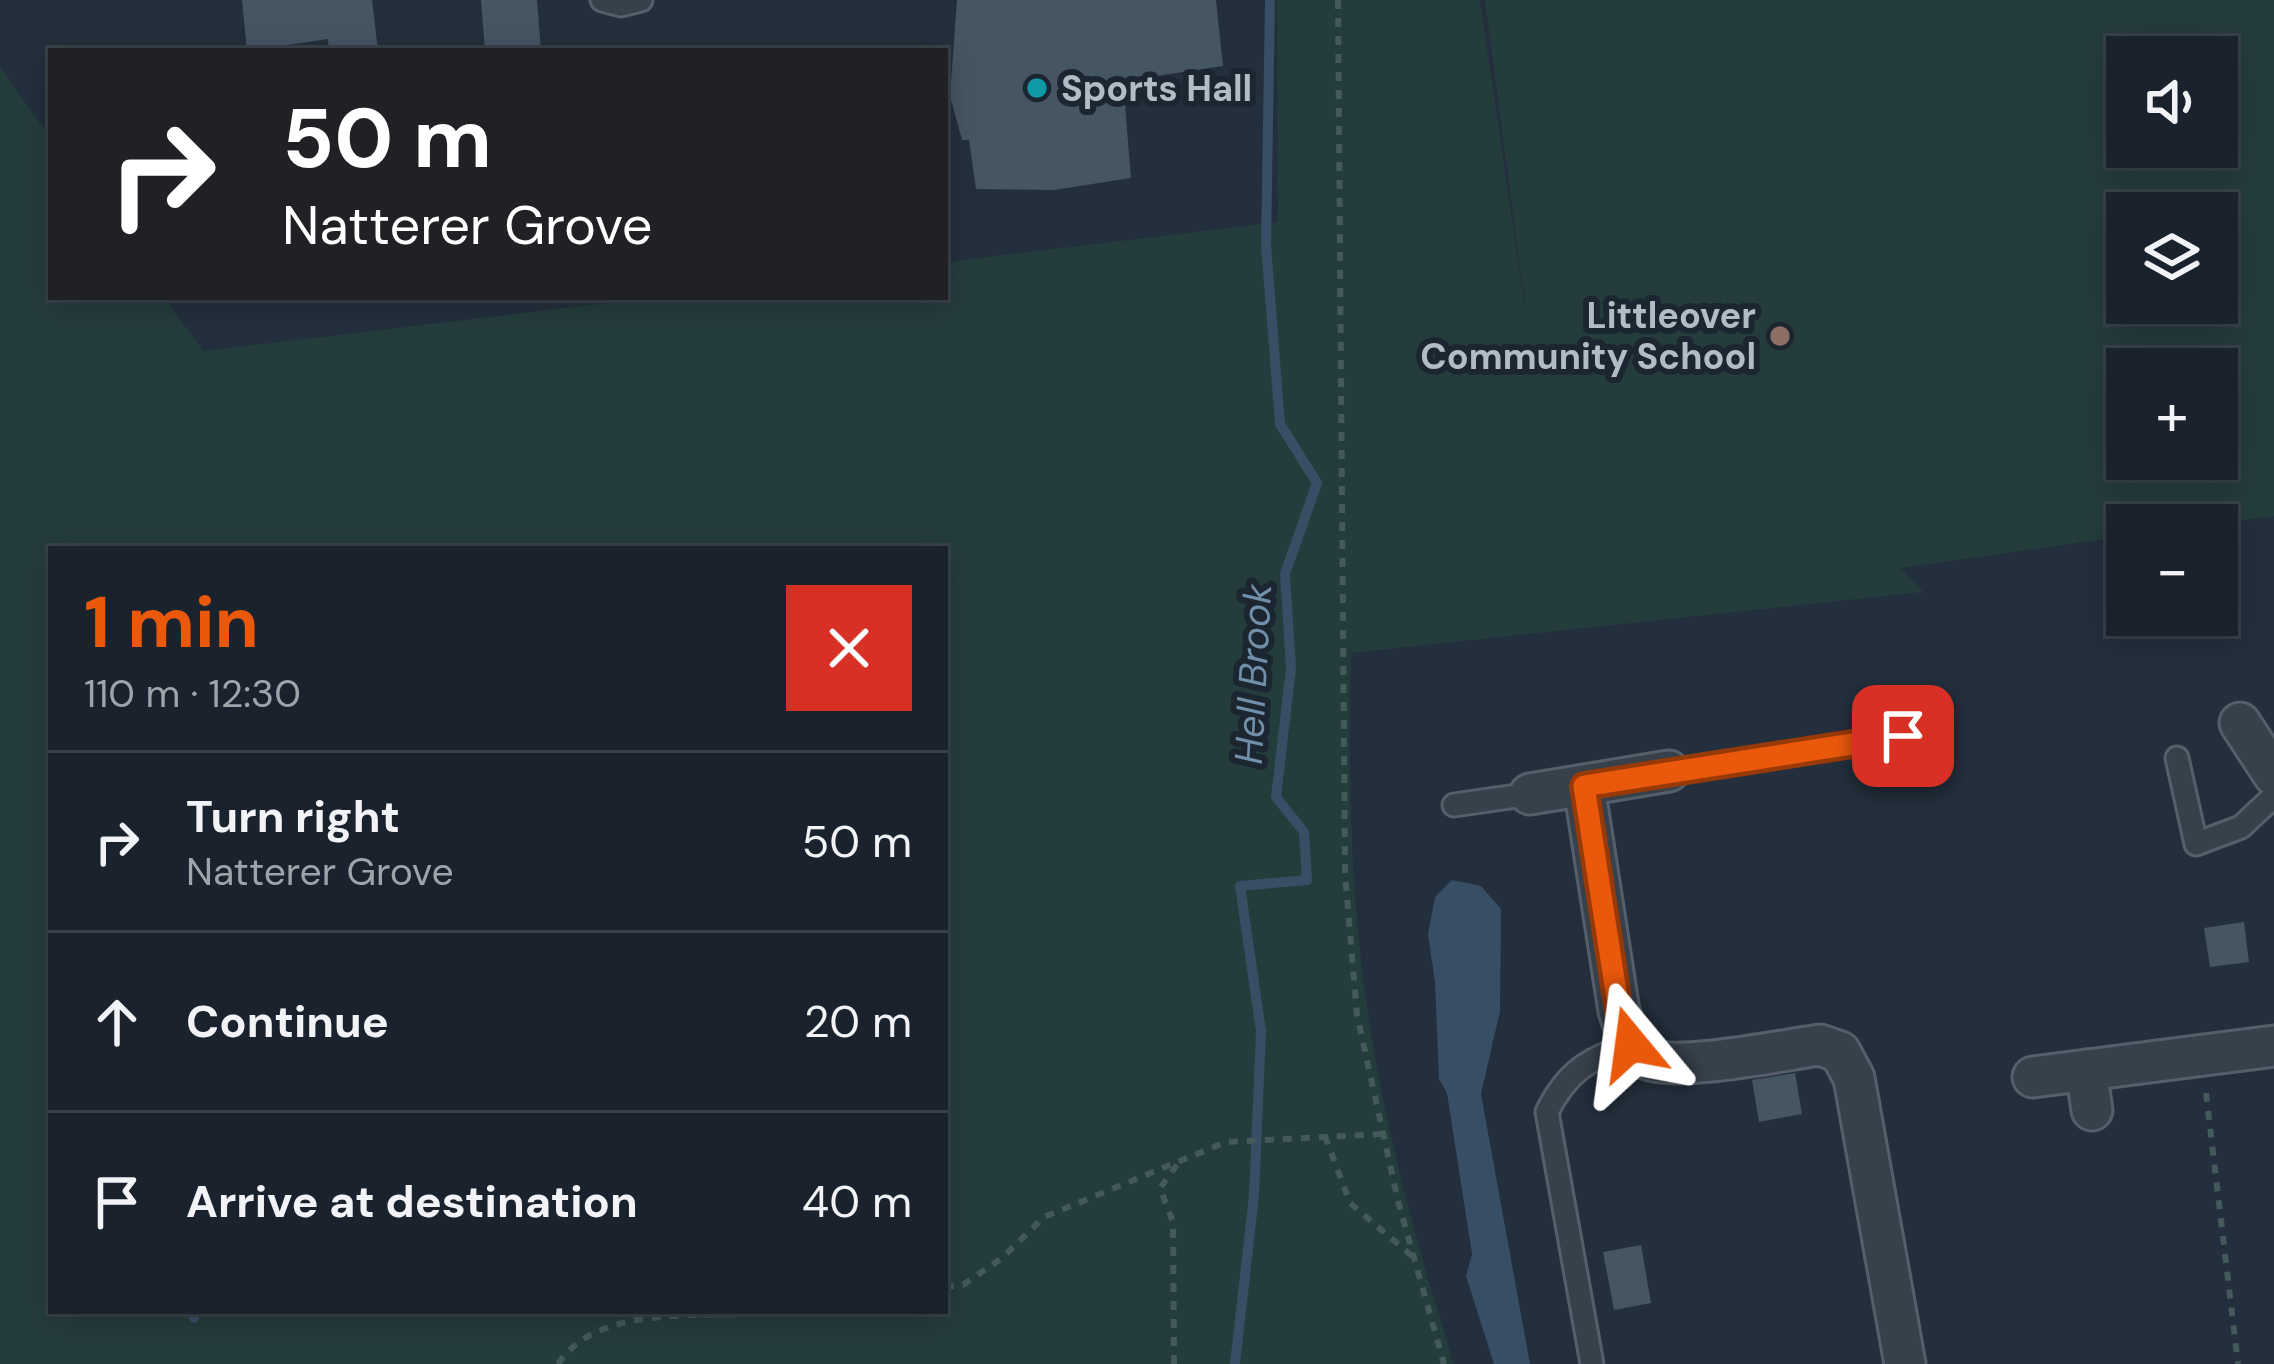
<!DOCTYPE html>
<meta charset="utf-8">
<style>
body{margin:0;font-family:"DM Sans",sans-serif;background:#272f39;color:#f1f3f6;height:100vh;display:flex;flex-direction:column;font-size:45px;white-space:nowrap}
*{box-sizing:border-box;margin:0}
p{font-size:39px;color:#9fa4aa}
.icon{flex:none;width:66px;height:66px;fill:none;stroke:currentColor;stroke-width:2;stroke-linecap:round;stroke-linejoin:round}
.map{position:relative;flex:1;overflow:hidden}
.details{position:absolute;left:48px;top:546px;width:900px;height:768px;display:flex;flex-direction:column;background:#1a232d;border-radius:0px;box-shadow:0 6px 30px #0003,0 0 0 3px #384049}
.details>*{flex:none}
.guide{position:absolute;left:48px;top:48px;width:900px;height:252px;border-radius:0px;box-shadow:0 6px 30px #0003,0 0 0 3px #384049;background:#202124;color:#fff;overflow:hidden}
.buttons{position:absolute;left:2106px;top:36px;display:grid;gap:24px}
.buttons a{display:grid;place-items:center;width:132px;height:132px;border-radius:0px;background:#1a232d;box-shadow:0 6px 30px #0003,0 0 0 3px #384049;font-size:60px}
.pin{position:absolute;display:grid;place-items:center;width:102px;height:102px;color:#fff;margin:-51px;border-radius:24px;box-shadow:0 6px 18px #0006}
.me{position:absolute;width:132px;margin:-66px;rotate:344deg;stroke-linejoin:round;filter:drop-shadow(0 0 9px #0008)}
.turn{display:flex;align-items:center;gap:42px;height:252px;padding:0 36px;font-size:54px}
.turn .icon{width:156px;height:156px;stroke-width:2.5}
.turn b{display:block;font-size:84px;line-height:102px}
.round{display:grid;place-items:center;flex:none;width:126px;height:126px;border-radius:0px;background:#272f39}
.headline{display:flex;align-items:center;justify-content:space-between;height:204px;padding:0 36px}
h1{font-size:72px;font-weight:700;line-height:90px;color:#ea580c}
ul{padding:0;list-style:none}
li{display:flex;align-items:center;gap:36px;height:180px;padding:0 36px;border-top:3px solid #384049}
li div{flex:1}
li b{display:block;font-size:45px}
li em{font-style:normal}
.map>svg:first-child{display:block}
.green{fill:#253c3d;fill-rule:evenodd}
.water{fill:#384e65}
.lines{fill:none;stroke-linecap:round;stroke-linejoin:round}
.stream{stroke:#384e65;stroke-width:10}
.building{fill:#465562}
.lane-casing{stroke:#555f6a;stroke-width:27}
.street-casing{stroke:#555f6a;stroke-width:45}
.path{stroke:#43595a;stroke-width:6;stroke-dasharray:9 9;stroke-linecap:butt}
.lane{stroke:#37414c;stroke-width:21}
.street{stroke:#37414c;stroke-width:39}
.route-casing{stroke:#983908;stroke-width:30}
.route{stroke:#ea580c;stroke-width:21}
.culture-dot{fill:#0f9aa8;stroke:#1c2631;stroke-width:4.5}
.education-dot{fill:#8d6e63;stroke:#1c2631;stroke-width:4.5}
.labels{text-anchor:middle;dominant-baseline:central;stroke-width:12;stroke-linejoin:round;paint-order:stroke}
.poi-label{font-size:36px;font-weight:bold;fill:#b2bcc7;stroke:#1c2631;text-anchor:start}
.water-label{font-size:39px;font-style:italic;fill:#728faa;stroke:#1c2631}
</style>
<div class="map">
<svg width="2274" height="1364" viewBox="0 0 2274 1364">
<rect width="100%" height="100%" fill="#232f3c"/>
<path class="green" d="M1277 0H1480L1528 329 1485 0H2274V516L2210 525H2127V536L1901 568 1923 592 1351 653C1348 768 1350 886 1366 1000 1383 1124 1417 1245 1454 1364H0V67L51 139V297H164L203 351 656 297H945V262L1278 222ZM2217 57V147H2127V57ZM2217 213V303H2127V213ZM2217 369V459H2127V369ZM945 549V1311H51V549Z"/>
<path class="water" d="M1452 880 1481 886 1501 909 1500 1011 1481 1094 1530 1364H1494L1466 1276 1472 1254 1447 1093 1439 1079 1435 982 1428 934 1435 897Z"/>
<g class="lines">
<path class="stream" d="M192 1311 194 1318
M1235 1364 1254 1196 1261 1031 1240 886 1307 880 1304 832 1276 797 1291 668 1285 574 1317 483 1280 424 1266 245 1270 0"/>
</g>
<path class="building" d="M242 0H372L378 51H329L328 39 247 51Z
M481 0H537L541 51H485Z
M957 0H1216L1223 66 1123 81 1131 178 1054 190 976 189 969 140H962L950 96Z
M2244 922 2249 962 2210 967 2204 928Z
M1795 1073 1802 1114 1759 1122 1752 1080Z
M1641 1245 1651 1303 1614 1310 1603 1252Z"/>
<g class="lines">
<g class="lane-casing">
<path id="lane" d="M602 0 621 5 641 0
M2177 758 2196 844 2241 827 2274 796
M1669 771 1903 736
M1454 805 1530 794
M1592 1364 1547 1112C1567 1071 1589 1059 1631 1044"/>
</g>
<g class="street-casing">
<path id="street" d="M2240 723 2274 775
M1584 786 1619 1011C1625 1027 1630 1052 1647 1059 1678 1072 1783 1050 1820 1045L1840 1052 1854 1078 1905 1364
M1530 794 1669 771
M2086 1070 2092 1110
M2033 1077 2274 1046"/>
</g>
<path class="path" d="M1338 0 1345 873 1357 1015 1398 1201 1444 1364
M2206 1093 2238 1364
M1325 1136 1350 1203 1412 1256
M945 1287 963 1285 1002 1258 1044 1217 1226 1142 1383 1134
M558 1364C601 1300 709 1321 775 1311
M1174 1364 1173 1222 1160 1188 1179 1162"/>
<use href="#lane" class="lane"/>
<use href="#street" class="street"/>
</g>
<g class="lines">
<g class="route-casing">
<path id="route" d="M1631 1044 1619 1011 1584 786 1903 736"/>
</g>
<use href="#route" class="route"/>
</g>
<circle class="culture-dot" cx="1037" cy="88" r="12"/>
<circle class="education-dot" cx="1780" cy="336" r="12"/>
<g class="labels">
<g class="poi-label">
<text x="1061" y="88">Sports Hall</text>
<text x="1756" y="315" text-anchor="end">Littleover<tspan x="1756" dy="41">Community School</tspan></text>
</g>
<g class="water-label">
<text transform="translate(1253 674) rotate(-87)">Hell Brook</text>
</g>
</g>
</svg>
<div class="buttons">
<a><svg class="icon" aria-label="sound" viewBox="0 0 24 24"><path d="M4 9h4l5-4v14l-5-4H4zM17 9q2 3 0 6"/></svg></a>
<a><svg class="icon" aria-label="layers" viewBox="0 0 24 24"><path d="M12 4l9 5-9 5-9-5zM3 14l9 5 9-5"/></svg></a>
<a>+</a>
<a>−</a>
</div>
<div class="pin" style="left:1903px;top:736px;background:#d93025"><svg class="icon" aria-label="arrive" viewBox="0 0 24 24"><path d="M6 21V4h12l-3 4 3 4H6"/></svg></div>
<svg class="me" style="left:1631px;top:1044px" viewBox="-20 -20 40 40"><path d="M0-17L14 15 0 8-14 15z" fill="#ea580c" stroke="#fff" stroke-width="4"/></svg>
<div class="guide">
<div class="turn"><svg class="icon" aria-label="right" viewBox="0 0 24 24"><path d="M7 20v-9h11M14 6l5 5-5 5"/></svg><div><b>50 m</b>Natterer Grove</div></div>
</div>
<section class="details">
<div class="headline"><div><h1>1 min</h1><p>110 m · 12:30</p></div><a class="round" style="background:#d93025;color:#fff"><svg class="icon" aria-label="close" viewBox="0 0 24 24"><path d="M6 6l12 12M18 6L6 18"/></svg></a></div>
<ul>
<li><svg class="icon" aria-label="right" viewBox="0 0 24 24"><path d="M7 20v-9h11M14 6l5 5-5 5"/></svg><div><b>Turn right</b><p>Natterer Grove</p></div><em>50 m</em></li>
<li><svg class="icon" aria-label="ahead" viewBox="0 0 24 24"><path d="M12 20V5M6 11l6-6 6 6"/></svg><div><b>Continue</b></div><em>20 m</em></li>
<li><svg class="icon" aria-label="arrive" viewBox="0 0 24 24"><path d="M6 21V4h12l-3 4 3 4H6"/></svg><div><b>Arrive at destination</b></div><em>40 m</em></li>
</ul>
</section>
</div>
